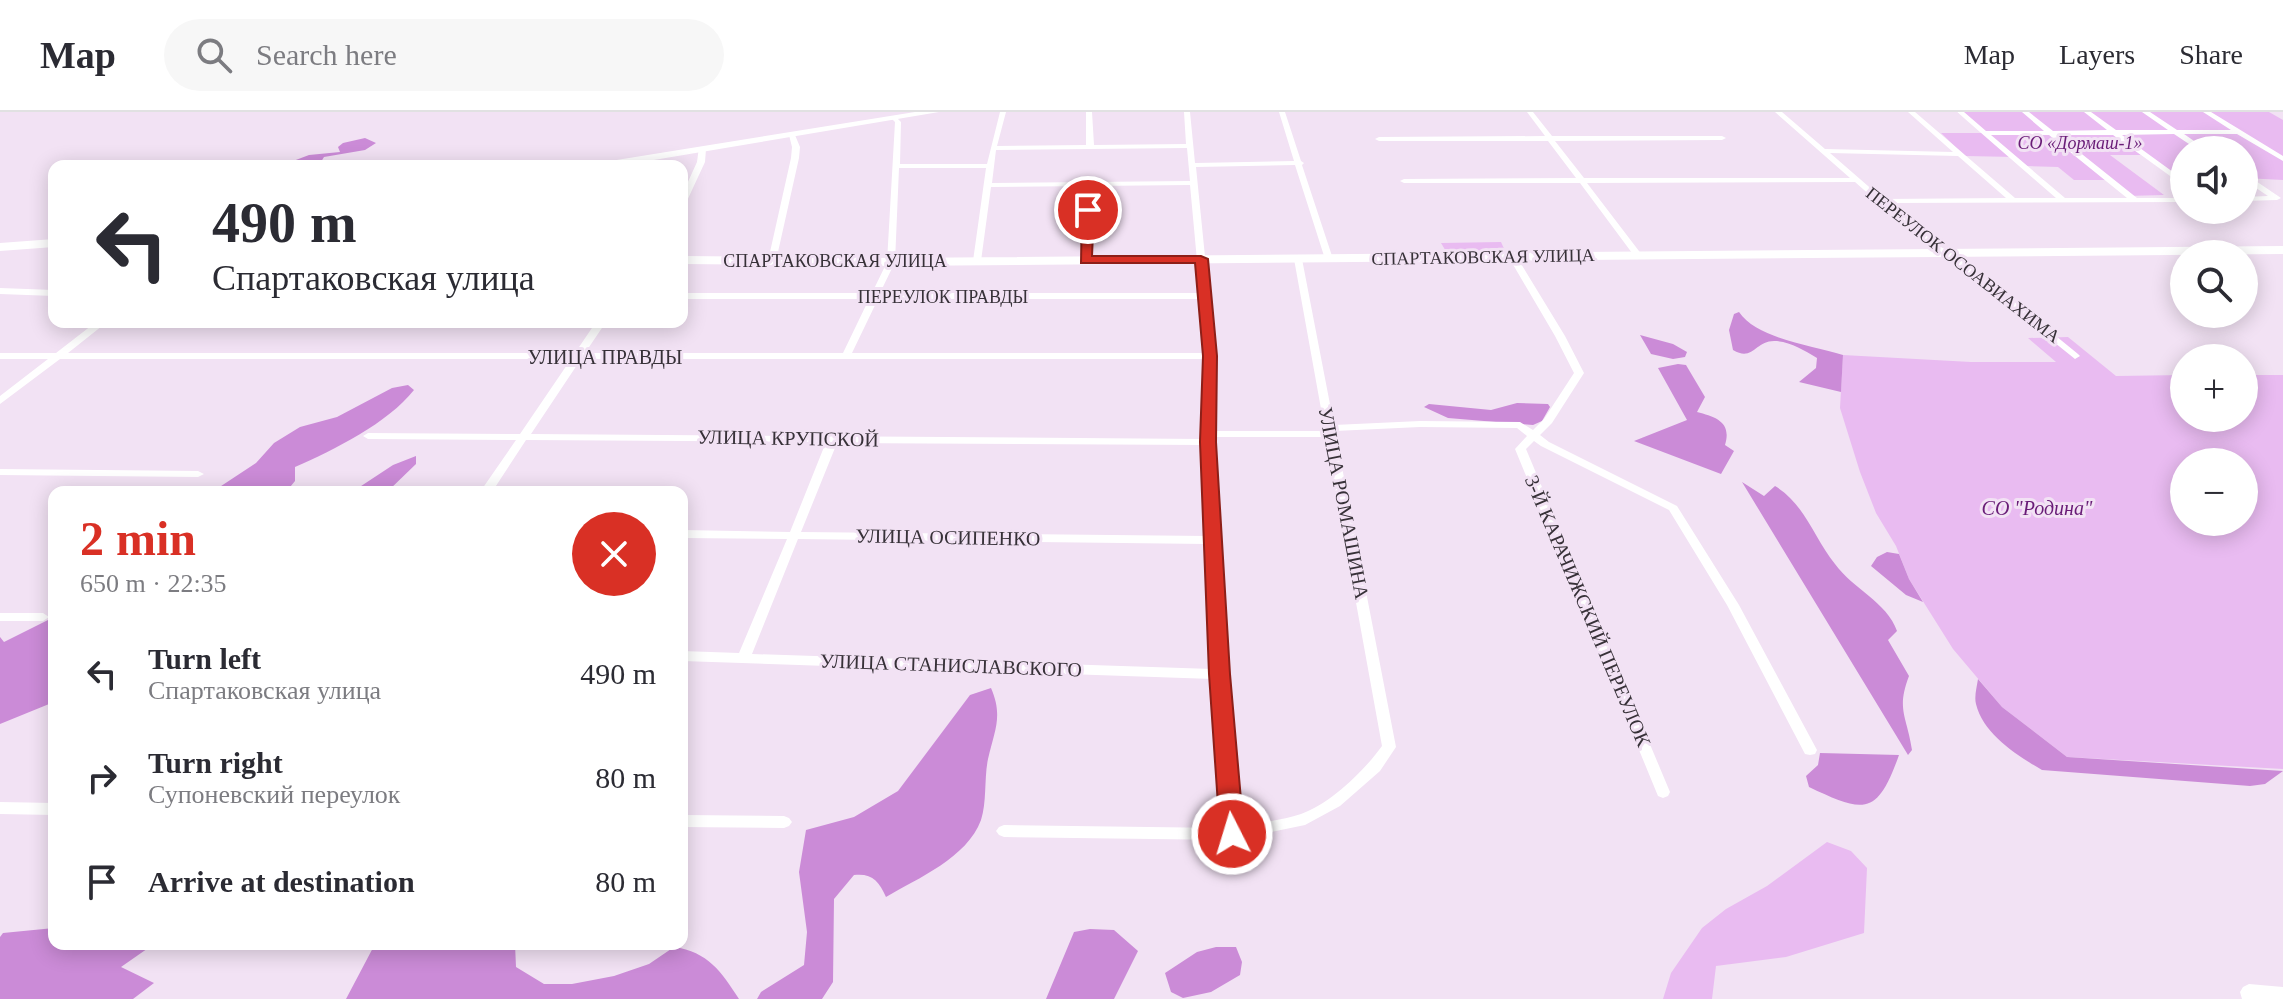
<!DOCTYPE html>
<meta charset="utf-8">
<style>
body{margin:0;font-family:"Times New Roman",serif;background:#f7f7f7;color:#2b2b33;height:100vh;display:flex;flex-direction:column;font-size:30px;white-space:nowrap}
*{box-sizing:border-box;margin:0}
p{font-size:26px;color:#7c7c81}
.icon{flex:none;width:44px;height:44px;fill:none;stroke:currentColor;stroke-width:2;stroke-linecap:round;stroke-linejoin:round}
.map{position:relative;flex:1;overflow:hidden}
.drawer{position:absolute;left:48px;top:374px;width:640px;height:464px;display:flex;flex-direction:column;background:#fff;border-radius:16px;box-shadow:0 4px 20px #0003}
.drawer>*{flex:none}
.banner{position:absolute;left:48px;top:48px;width:640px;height:168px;border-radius:16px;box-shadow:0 4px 20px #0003;background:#fff;color:#2b2b33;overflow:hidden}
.controls{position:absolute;left:2170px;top:24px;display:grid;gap:16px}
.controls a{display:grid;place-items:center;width:88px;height:88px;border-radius:50%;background:#fff;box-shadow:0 4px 20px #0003;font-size:40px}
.pin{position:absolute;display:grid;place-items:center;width:68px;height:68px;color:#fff;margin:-34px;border:4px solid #fff;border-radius:50%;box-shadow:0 2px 8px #0007}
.me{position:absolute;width:88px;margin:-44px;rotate:355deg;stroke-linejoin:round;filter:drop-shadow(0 0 6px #0008)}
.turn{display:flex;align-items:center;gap:28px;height:168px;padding:0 32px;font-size:36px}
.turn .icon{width:104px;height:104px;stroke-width:2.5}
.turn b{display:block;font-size:56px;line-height:68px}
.round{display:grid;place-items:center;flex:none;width:84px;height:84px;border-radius:42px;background:#f7f7f7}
.overview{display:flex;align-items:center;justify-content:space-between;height:136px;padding:0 32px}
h1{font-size:48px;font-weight:800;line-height:60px;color:#d93025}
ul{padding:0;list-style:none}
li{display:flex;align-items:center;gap:24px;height:104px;padding:0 32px}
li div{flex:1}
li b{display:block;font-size:30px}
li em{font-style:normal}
header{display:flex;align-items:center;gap:48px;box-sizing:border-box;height:112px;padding:0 40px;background:#fff;border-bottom:2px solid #e1e1e2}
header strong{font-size:38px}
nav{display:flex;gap:44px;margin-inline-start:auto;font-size:28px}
.search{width:560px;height:72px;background:#f7f7f7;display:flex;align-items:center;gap:20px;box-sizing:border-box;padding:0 28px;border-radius:44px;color:#7c7c81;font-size:30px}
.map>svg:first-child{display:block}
.green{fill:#e9bbf1;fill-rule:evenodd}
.forest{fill:#cb8bd7}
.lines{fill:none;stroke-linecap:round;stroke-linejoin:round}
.street{fill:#fff;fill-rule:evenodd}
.secondary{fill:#fff;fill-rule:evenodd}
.route{fill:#d93025;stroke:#8d1f18;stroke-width:2}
.labels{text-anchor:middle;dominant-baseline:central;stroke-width:6;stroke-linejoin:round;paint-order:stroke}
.far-park-label{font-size:18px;font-style:italic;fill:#691c77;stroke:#f2e2f4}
.far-street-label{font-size:18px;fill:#373138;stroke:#f2e2f4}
.street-label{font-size:20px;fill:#373138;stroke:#f2e2f4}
.park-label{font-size:20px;font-style:italic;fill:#691c77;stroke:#f2e2f4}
</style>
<header>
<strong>Map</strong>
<div class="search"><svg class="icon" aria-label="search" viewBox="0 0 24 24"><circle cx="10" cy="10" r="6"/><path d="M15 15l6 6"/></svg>Search here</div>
<nav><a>Map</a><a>Layers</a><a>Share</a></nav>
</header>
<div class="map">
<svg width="2283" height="887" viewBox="0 0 2283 887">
<rect width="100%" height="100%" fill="#f2e2f4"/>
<path class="green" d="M1957 0H2269L2283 8V68L2244 66V38H2184V67H2175L2141 43H2110L2164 83 2126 84 2106 68H2074L2058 55 2026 54 2015 45 1965 44 1941 21H1983Z
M1501 130 1506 141H1447L1441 131Z
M2068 225 2116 264 2184 263V306H2244V263H2283V657L2067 645 2002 595 1953 537 1909 467 1896 434 1876 401 1860 360 1840 296 1843 243 1971 250H2056L2028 226ZM2184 350H2244V410H2184Z
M1827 730 1851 739 1867 756 1864 821 1786 845 1716 854 1712 887H1663L1671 861 1702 816 1726 797 1767 774Z"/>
<path class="forest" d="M365 26 376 31 365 38 324 45 321 50 325 54H280L309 43 340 40 338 35 343 31Z
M1739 200C1757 227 1812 233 1843 243L1841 280 1799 270 1816 256 1817 246C1804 238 1789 229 1774 229 1755 229 1753 250 1733 238L1729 218 1734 202Z
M1640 223 1673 232 1687 240 1685 245 1673 247 1651 242Z
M1678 252 1686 253 1705 285 1697 300C1716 305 1732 310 1725 333L1734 339 1721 362 1634 329 1687 308 1658 256Z
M408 273 414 278C388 311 334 338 295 355V369L286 380H212L256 351 274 331 300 315 337 305 392 276Z
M1517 291 1548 292 1550 295 1542 309 1533 313 1448 306 1424 295 1429 292 1491 298Z
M416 344V352L387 380H352L393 353Z
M1742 370 1764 384 1775 374C1805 392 1814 426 1835 452 1853 477 1887 490 1897 519L1888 528 1909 564C1896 598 1907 604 1912 638L1908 643Z
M1887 440 1899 442 1909 467 1923 490 1906 483 1871 454 1877 445Z
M54 505V590L0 612V525L4 530Z
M1978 567 2002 595 2067 645 2283 659 2265 672 2250 674 2042 658C2018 644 1983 622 1976 592 1974 585 1977 574 1978 567Z
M991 576C1003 604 995 617 988 647 984 666 987 690 981 708 967 746 918 766 886 785 879 769 872 761 854 763L834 787 833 870 822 887H757L761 880 804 853 807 820 799 760 806 718 854 705 898 679 970 583Z
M1820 641 1899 643C1877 705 1864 701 1809 675L1806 664 1818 653Z
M54 816V832H70L69 836 78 832H154L121 855 154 871 133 887H0V825L3 821Z
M1090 817 1114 818 1138 839 1114 887H1046L1074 820Z
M375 832H515L516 855 544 872H572L614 864 649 852 674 835C708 840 721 859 739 887H346Z
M1216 835H1236L1242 850 1240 863 1211 880 1183 886 1171 880 1165 861 1197 840Z"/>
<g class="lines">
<path class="street" d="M1000 0H1006L997 34 1086 33V0H1092L1094 33 1186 32 1184 0H1190L1195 51 1294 49 1279 0H1285L1301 49 1304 51 1302 53 1333 147 1329 150 1325 147 1295 53 1196 55 1215 244 1214 319H1325L1294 147 1298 144 1302 147 1334 313 1420 309 1520 310 1533 318 1544 307 1574 261 1555 224 1508 144 1515 142 1565 224 1584 261 1552 311 1540 323 1549 330 1677 394 1739 493 1817 638 1815 642 1810 643 1805 642 1727 493 1669 398 1541 334 1534 329 1526 337 1670 680 1668 684 1663 686 1658 684 1515 337 1527 324 1517 316 1420 315 1335 319 1396 635 1380 659 1340 694 1305 713 1232 728 1004 725 999 723 996 719 999 715 1004 713 1224 716 1213 567 682 549V539L739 541 787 427 682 426V418L790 420 826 330 526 328 492 380H480L516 328 368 327 363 324 368 321 520 322 571 247H60L0 292V284L48 247H0V241H56L96 210H107L68 241H575L596 210H606L585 241H843L869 187H682V181H872L887 150 895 10 891 6 892 5H896L901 10 900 52H987ZM1187 36 1190 69 992 71 996 38ZM899 56H986L973 149 977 152 981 149 991 75 1086 74 1081 148 1085 151 1089 148 1094 74 1190 73 1200 181H880L895 150ZM878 187H1200L1205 241H852ZM581 247H1205L1203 327 531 322ZM1213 325H1326L1382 634C1364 659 1330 692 1301 702 1281 709 1259 710 1239 714L1226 562ZM837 331 1203 333 1207 424 801 420ZM798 427 1207 432 1212 557 752 542Z
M1527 0H1533L1552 24H1722L1726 26 1722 28 1555 29 1584 66H1850L1775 0H1782L1825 37 1953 40 1908 0H1915L2015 86H2056L1957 0H1964L1986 19H2044L2022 0H2029L2053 19 2107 18 2084 0H2091L2116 18H2168L2142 0H2150L2177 18H2231L2203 0H2211L2283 44V49L2237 22H2184L2207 38H2198L2174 22 2122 23 2184 68V74L2113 23H2058L2137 86H2184V90L1888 91 1937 133 1958 144 2078 242 2080 244 2075 247 1952 148 1931 137 1855 70 1587 71 1642 143 1638 146 1635 145 1580 71H1404L1400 69 1404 67 1576 66 1548 29H1379L1375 27 1379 25 1545 24ZM1991 23H2049L2127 86H2065ZM1830 41 1958 44 2006 86 1883 87Z
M792 21 795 23 800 35 799 46 776 149 772 152 768 149 791 46 792 35 789 23Z
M699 35 706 37 705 50 686 91 682 93V83L697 50Z
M2244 63H2247L2281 86 2277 88 2244 89V85L2268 84 2244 68Z
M0 176 54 178V184L0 182Z
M0 357 198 359 204 362 198 365 0 363Z
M0 501H43L49 505 43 509H0Z
M0 690 54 691V703L0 702Z
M682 703 784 704 789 706 792 710 789 714 784 716 682 715Z
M2249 872 2283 875V887H2242L2240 880 2243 875Z"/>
<path class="secondary" d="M915 0H939L618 54H592L598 51Z
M54 127V135L0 139V131Z
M2283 134V142L891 154 682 152V144L891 146Z"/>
</g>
<path class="route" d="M1088 94 1094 98 1092 144H1201L1208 147 1217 244 1216 330 1230 562 1244 722 1240 729 1232 731 1224 729 1220 722 1209 562 1200 330 1203 244 1195 151H1081L1082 98Z"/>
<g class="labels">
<g class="far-park-label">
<text x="2080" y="31">СО «Дормаш-1»</text>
</g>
<g class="far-street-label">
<text transform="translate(1483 145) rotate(-1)">СПАРТАКОВСКАЯ УЛИЦА</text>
<text x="835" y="149">СПАРТАКОВСКАЯ УЛИЦА</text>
<text transform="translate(1963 153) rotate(38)">ПЕРЕУЛОК ОСОАВИАХИМА</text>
<text x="943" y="185">ПЕРЕУЛОК ПРАВДЫ</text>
</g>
<g class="street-label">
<text x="605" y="245">УЛИЦА ПРАВДЫ</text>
<text transform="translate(788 326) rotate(1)">УЛИЦА КРУПСКОЙ</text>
<text transform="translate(1344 391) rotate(79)">УЛИЦА РОМАШИНА</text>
<text transform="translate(948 425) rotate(1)">УЛИЦА ОСИПЕНКО</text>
<text transform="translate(1588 499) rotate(67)">3-Й КАРАЧИЖСКИЙ ПЕРЕУЛОК</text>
<text transform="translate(951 553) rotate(2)">УЛИЦА СТАНИСЛАВСКОГО</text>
</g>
<g class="park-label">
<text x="2037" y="396">СО "Родина"</text>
</g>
</g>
</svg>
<div class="controls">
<a><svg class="icon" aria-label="sound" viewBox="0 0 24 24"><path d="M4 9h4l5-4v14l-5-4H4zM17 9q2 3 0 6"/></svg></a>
<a><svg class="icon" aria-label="search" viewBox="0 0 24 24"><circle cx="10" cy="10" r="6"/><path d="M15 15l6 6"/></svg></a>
<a>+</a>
<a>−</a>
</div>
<div class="pin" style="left:1088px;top:98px;background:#d93025"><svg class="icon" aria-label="arrive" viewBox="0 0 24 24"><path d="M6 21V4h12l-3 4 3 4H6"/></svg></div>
<svg class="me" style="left:1232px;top:722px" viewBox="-20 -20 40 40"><circle r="17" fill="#d93025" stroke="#fff" stroke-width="3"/><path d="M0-11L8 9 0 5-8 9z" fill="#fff"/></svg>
<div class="banner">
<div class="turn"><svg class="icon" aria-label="left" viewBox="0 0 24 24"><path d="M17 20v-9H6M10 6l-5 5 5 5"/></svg><div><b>490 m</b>Спартаковская улица</div></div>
</div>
<section class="drawer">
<div class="overview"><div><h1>2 min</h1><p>650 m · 22:35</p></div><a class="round" style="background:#d93025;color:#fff"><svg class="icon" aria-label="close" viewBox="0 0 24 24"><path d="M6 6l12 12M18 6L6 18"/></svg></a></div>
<ul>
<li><svg class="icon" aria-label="left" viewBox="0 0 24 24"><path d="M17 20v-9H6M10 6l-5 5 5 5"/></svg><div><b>Turn left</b><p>Спартаковская улица</p></div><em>490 m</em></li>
<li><svg class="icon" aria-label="right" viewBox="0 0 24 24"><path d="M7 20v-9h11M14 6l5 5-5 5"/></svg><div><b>Turn right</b><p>Супоневский переулок</p></div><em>80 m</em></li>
<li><svg class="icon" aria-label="arrive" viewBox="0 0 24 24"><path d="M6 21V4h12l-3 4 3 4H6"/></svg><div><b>Arrive at destination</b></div><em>80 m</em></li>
</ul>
</section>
</div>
